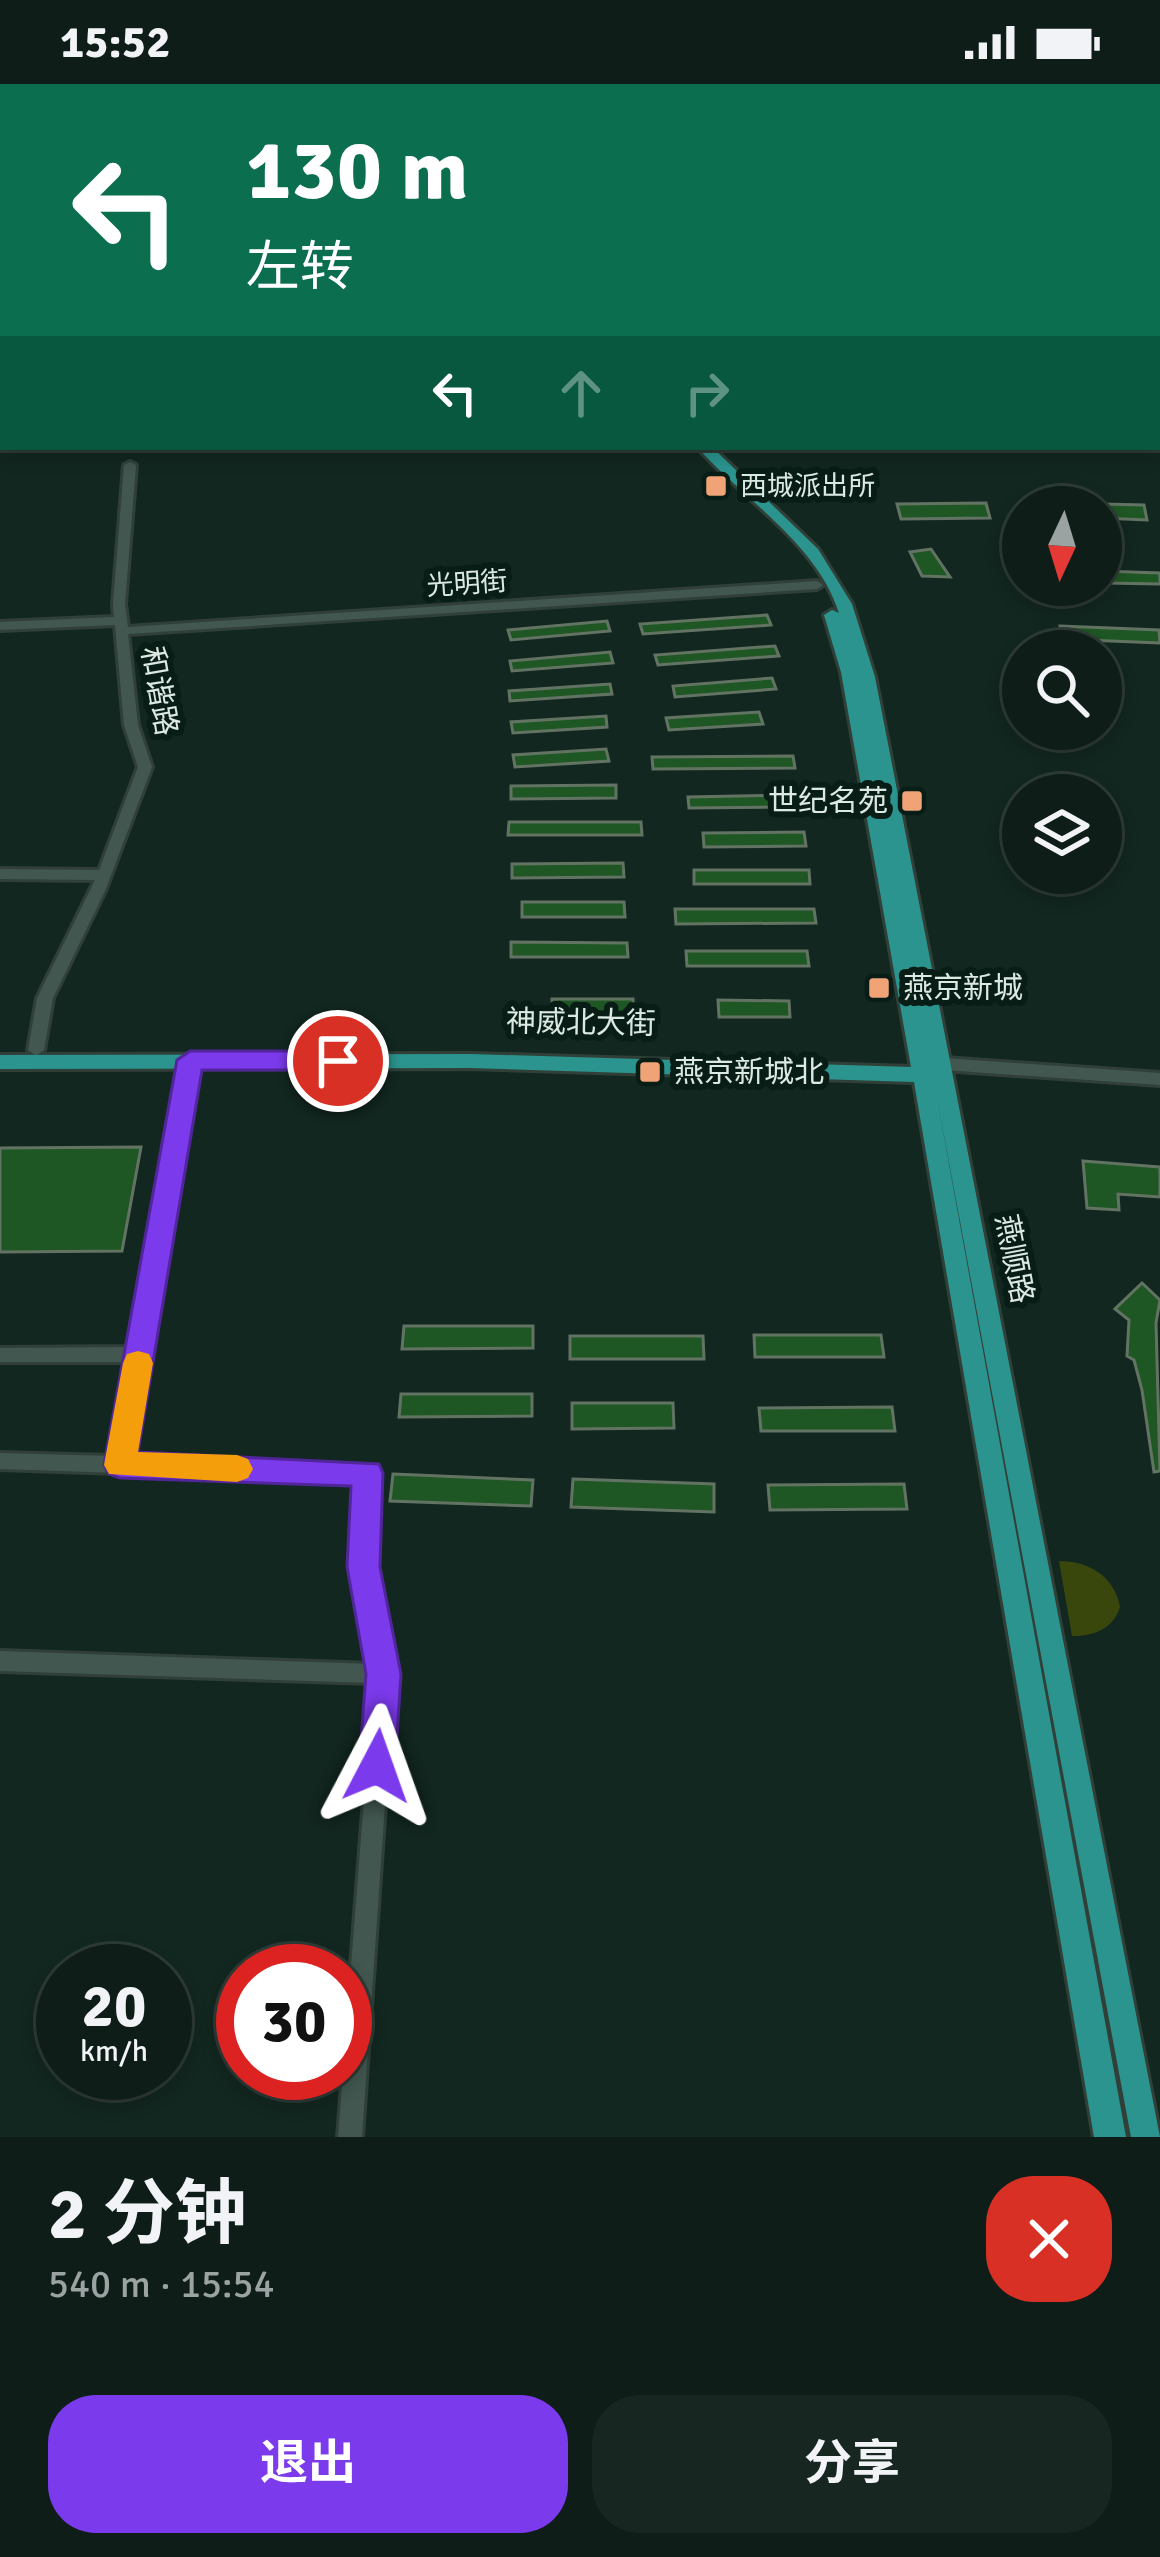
<!DOCTYPE html>
<html lang="zh">
<meta charset="utf-8">
<style>
body{margin:0;font-family:Signika,"Noto Sans SC",sans-serif;background:#172621;color:#f1f3f6;height:100vh;display:flex;flex-direction:column;font-size:45px;white-space:nowrap}
*{box-sizing:border-box;margin:0}
p{font-size:39px;color:#9ba2a2}
.icon{flex:none;width:66px;height:66px;fill:none;stroke:currentColor;stroke-width:2;stroke-linecap:round;stroke-linejoin:round}
.map{position:relative;height:2053px;overflow:hidden}
.side{display:flex;flex-direction:column;background:#0e1d18;flex:1}
.side>*{flex:none}
.hud{position:absolute;left:0px;top:0px;width:1161px;height:366px;box-shadow:0 6px 18px #0003,0 0 0 3px #2e3b37;background:#0b6e4f;color:#fff;overflow:hidden}
.needle{width:78px;rotate:184deg}
.tools{position:absolute;left:1002px;top:402px;display:grid;gap:24px}
.tools a{display:grid;place-items:center;width:120px;height:120px;border-radius:50%;background:#0e1d18;box-shadow:0 6px 18px #0003,0 0 0 3px #2e3b37;font-size:60px}
.speed{position:absolute;left:36px;top:1860px;display:flex;gap:24px;font-size:60px;font-weight:700;text-align:center}
.speed>*{display:grid;place-content:center;width:156px;height:156px;border-radius:50%;background:#0e1d18;box-shadow:0 6px 18px #0003,0 0 0 3px #2e3b37;line-height:1}
.speed small{font-size:30px;font-weight:400}
.speed .limit{border:18px solid #d22;background:#fff;color:#111}
.pin{position:absolute;display:grid;place-items:center;width:102px;height:102px;color:#fff;margin:-51px;border:6px solid #fff;border-radius:50%;box-shadow:0 3px 12px #0007}
.me{position:absolute;width:132px;margin:-66px;rotate:4deg;stroke-linejoin:round;filter:drop-shadow(0 0 9px #0008)}
.turn{display:flex;align-items:center;gap:42px;height:252px;padding:0 48px;font-size:54px}
.turn .icon{width:156px;height:156px;stroke-width:2.5}
.turn b{display:block;font-size:84px;line-height:102px}
.lanes{display:flex;align-items:center;height:114px;padding:0 48px;background:#0003;justify-content:center;gap:60px;direction:ltr}
.lanes .off{opacity:.35}
.round{display:grid;place-items:center;flex:none;width:126px;height:126px;border-radius:48px;background:#172621}
.overview{display:flex;align-items:center;justify-content:space-between;height:204px;padding:0 48px}
h1{font-size:72px;font-weight:700;line-height:90px}
.action{display:flex;gap:24px;margin-top:auto;padding:24px 48px}
.action a{flex:1;height:138px;border-radius:48px;background:#7c3aed;color:#fff;font-size:48px;font-weight:700;line-height:138px;text-align:center}
.action a+a{background:#172621;color:#f1f3f6}
.status{display:flex;justify-content:space-between;align-items:center;height:84px;padding:0 60px;background:#0e1d18;direction:ltr}
.status svg{height:33px;fill:currentColor}
.map>svg:first-child{display:block}
.green{fill:#39470d}
.building{fill:#1e5624;stroke:#637363;stroke-width:3}
.lines{fill:none;stroke-linecap:round;stroke-linejoin:round}
.minor-casing{stroke:#304039;stroke-width:6}
.major-casing{stroke:#304039;stroke-width:6}
.minor{fill:#41574f;fill-rule:evenodd}
.major{fill:#2b948f;fill-rule:evenodd}
.route{fill:#7c3aed;stroke:#51269a;stroke-width:3}
.slow{fill:#f59e0b}
.poi-dot{fill:#efa377;stroke:#081d16;stroke-width:4.5}
.labels{text-anchor:middle;dominant-baseline:central;stroke-width:12;stroke-linejoin:round;paint-order:stroke}
.far-poi-label{font-size:27px;fill:#dce9e3;stroke:#081d16;text-anchor:start}
.far-street-label{font-size:27px;fill:#dce9e3;stroke:#081d16}
.street-label{font-size:30px;fill:#dce9e3;stroke:#081d16}
.poi-label{font-size:30px;fill:#dce9e3;stroke:#081d16;text-anchor:start}
</style>
<div class="status"><b>15:52</b><svg viewBox="0 0 49 12"><path d="M0 12V9h3v3zM5 12V6h3v6zM10 12V3h3v9zM15 12V0h3v12zM26 1h20v11H26zM47 4h2v5h-2z"/></svg></div>
<div class="map">
<svg width="1160" height="2053" viewBox="0 0 1160 2053">
<rect width="100%" height="100%" fill="#122720"/>
<path class="green" d="M1059 1477C1089 1477 1114 1492 1120 1523 1113 1545 1094 1552 1072 1552Z"/>
<path class="building" d="M986 419 990 434 901 435 897 420Z
M1101 420 1144 421 1147 436 1101 434Z
M931 465 950 493 922 492 910 468Z
M1102 487 1160 489V500L1105 499Z
M767 531 771 541 643 550 640 540Z
M607 537 610 547 511 556 508 546Z
M1060 542 1159 546 1160 559 1062 555Z
M775 562 779 572 658 581 655 571Z
M610 568 613 579 512 587 510 577Z
M772 594 776 605 675 613 673 602Z
M610 600 612 610 510 617 509 607Z
M759 628 763 640 669 646 666 634Z
M606 632 607 643 513 649 511 638Z
M606 665 609 677 515 683 513 671Z
M793 672 795 684 653 685 652 673Z
M616 701V714L511 715V702Z
M798 711 800 723 689 724 688 713Z
M509 738H641L642 751H508Z
M804 748 806 762 704 763 703 749Z
M623 779 624 793 512 794V780Z
M694 786H809L810 800H694Z
M522 818H624L625 833H522Z
M675 825H814L816 839 676 840Z
M511 858 627 859 628 873H511Z
M686 867H807L809 882H687Z
M552 915H633V930H552Z
M718 916 789 917 790 933H719Z
M141 1063 122 1167 0 1168V1064Z
M1083 1077 1160 1083V1113L1118 1110 1119 1126 1087 1124Z
M1142 1199 1160 1216 1156 1239 1160 1387 1154 1388 1142 1306 1134 1276 1127 1272 1129 1236 1115 1225Z
M404 1242H533V1264L402 1265Z
M754 1251H881L884 1273H755Z
M570 1252H703L704 1275H570Z
M401 1310H532V1332L399 1333Z
M572 1319H673L674 1344 572 1345Z
M892 1323 895 1347H761L759 1324Z
M393 1390 533 1396 531 1422 390 1417Z
M573 1395 714 1400V1428L571 1423Z
M904 1400 907 1425 770 1426 768 1401Z"/>
<g class="lines">
<g class="minor-casing">
<path id="minor" d="M1158 80H1160V86H1158Z
M1158 142H1160V148H1158Z
M0 221H3V227H0Z
M130 378 136 381 125 520 128 543 817 497 823 501 817 505 128 550 138 641 152 683 105 807 53 914 44 966 36 972 28 966 37 914 95 796 0 795V785L99 786 138 683 124 641 115 541 0 546V538L114 533 113 520 124 381Z
M190 971 198 977 131 1373 368 1381 375 1383 378 1389 373 1483 394 1590 362 2053H338L343 1989H345V1960L373 1599 0 1587V1567L372 1580 353 1483 358 1397 0 1385V1369L112 1372 129 1278H0V1264L131 1263 182 977Z
M944 974 1160 989V1001L944 986 936 980Z"/>
</g>
<g class="major-casing">
<path id="major" d="M394 0H404L406 3H394Z
M697 363H712L818 465 852 520 875 593 1160 2053H1131L937 1014 1126 2053H1094L914 998 470 984 0 985V971L470 970 911 983 841 588 824 531 832 526 839 529C817 459 744 416 697 363Z"/>
</g>
<use href="#minor" class="minor"/>
<use href="#major" class="major"/>
</g>
<path class="route" d="M190 967H338L351 977 338 986H202L138 1368 379 1380 383 1389 380 1483 401 1590 395 1682 389 1694 377 1699 364 1694 359 1682 366 1590 347 1483 351 1402 120 1394 109 1390 104 1381 177 976Z"/>
<path class="slow" d="M138 1267 149 1270 153 1279 138 1368 237 1371 248 1375 253 1385 248 1394 237 1398 109 1390 104 1381 123 1279 127 1270Z"/>
<g class="poi-dot">
<rect x="704" y="390" width="24" height="24" rx="6"/>
<rect x="900" y="705" width="24" height="24" rx="6"/>
<rect x="867" y="892" width="24" height="24" rx="6"/>
<rect x="638" y="976" width="24" height="24" rx="6"/>
</g>
<g class="labels">
<g class="far-poi-label">
<text x="740" y="402">西城派出所</text>
</g>
<g class="far-street-label">
<text transform="translate(467 500) rotate(-4)">光明街</text>
</g>
<g class="street-label">
<text transform="translate(159 607) rotate(80)">和谐路</text>
<text transform="translate(581 939) rotate(1)">神威北大街</text>
<text transform="translate(1014 1175) rotate(79)">燕顺路</text>
</g>
<g class="poi-label">
<text x="888" y="717" text-anchor="end">世纪名苑</text>
<text x="903" y="904">燕京新城</text>
<text x="674" y="988">燕京新城北</text>
</g>
</g>
</svg>
<div class="tools">
<a><svg class="needle" viewBox="-14 -14 28 28"><path d="M0-13l5 13h-10z" fill="#e53935"/><path d="M0 13l5-13h-10z" fill="#9ba2a2"/></svg></a>
<a><svg class="icon" aria-label="search" viewBox="0 0 24 24"><circle cx="10" cy="10" r="6"/><path d="M15 15l6 6"/></svg></a>
<a><svg class="icon" aria-label="layers" viewBox="0 0 24 24"><path d="M12 4l9 5-9 5-9-5zM3 14l9 5 9-5"/></svg></a>
</div>
<div class="speed"><div>20<small>km/h</small></div><div class="limit">30</div></div>
<div class="pin" style="left:338px;top:977px;background:#d93025"><svg class="icon" aria-label="arrive" viewBox="0 0 24 24"><path d="M6 21V4h12l-3 4 3 4H6"/></svg></div>
<svg class="me" style="left:377px;top:1682px" viewBox="-20 -20 40 40"><path d="M0-17L14 15 0 8-14 15z" fill="#7c3aed" stroke="#fff" stroke-width="4"/></svg>
<div class="hud">
<div class="turn"><svg class="icon" aria-label="left" viewBox="0 0 24 24"><path d="M17 20v-9H6M10 6l-5 5 5 5"/></svg><div><b>130 m</b>左转</div></div>
<div class="lanes"><svg class="icon" aria-label="left" viewBox="0 0 24 24"><path d="M17 20v-9H6M10 6l-5 5 5 5"/></svg><svg class="icon off" aria-label="ahead" viewBox="0 0 24 24"><path d="M12 20V5M6 11l6-6 6 6"/></svg><svg class="icon off" aria-label="right" viewBox="0 0 24 24"><path d="M7 20v-9h11M14 6l5 5-5 5"/></svg></div>
</div>
</div>
<section class="side">
<div class="overview"><div><h1>2 分钟</h1><p>540 m · 15:54</p></div><a class="round" style="background:#d93025;color:#fff"><svg class="icon" aria-label="close" viewBox="0 0 24 24"><path d="M6 6l12 12M18 6L6 18"/></svg></a></div>
<div class="action"><a>退出</a><a>分享</a></div>
</section>
